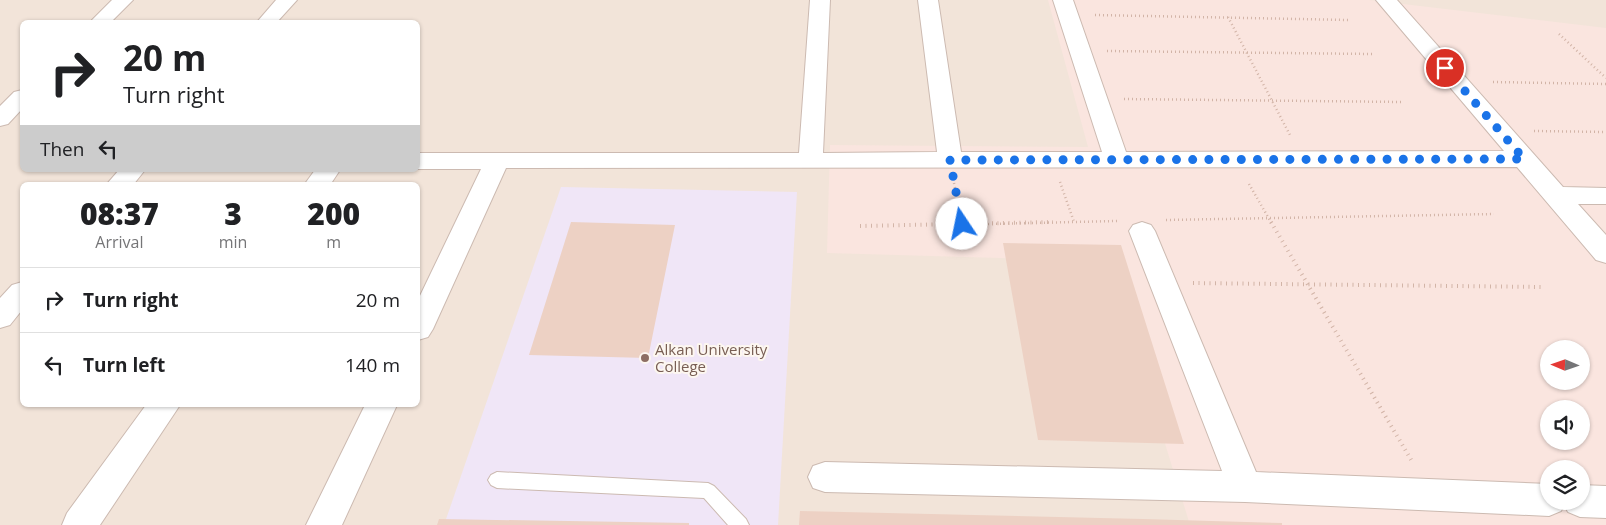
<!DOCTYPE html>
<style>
body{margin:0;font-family:"Open Sans",sans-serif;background:#f2f2f2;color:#202124;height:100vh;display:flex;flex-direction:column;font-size:19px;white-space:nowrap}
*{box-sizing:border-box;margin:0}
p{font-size:16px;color:#757577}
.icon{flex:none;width:28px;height:28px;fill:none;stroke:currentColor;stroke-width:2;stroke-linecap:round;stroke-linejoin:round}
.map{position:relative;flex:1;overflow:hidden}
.details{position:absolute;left:20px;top:182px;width:400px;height:225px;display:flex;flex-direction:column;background:#fff;border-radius:8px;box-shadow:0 1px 4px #0004}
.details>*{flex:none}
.banner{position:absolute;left:20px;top:20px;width:400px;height:152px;border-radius:8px;box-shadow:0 1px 4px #0004;background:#fff;color:#202124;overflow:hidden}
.needle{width:32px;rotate:272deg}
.fabs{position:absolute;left:1540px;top:340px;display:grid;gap:10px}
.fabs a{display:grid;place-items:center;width:50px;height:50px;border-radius:50%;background:#fff;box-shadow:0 1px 4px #0004;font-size:25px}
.pin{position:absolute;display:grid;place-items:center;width:42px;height:42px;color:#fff;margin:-21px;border:2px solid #fff;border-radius:50%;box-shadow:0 1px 5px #0007}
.me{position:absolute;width:55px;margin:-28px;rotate:349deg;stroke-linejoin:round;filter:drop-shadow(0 0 4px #0008)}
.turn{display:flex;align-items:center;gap:18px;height:105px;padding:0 20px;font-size:22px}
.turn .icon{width:65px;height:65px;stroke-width:2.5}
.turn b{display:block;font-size:35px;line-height:42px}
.then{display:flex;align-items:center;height:48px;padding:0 20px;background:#0003;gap:10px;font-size:19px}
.eta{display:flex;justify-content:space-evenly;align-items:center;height:85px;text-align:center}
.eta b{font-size:30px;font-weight:800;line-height:35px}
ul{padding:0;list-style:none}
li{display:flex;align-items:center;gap:15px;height:65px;padding:0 20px;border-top:1px solid #e0e0e0}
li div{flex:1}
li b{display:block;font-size:19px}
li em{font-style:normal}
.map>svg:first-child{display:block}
.residential{fill:#f2e4d9;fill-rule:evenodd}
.commercial{fill:#fae5df;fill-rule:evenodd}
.education{fill:#f0e6f7}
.building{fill:#edd1c4}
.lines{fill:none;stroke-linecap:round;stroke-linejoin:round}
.lane-casing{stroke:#ccbab1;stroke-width:2}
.street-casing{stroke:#ccbab1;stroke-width:2}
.path-far1{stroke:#d2b4a7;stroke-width:2.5;stroke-dasharray:1 3;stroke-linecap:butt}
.path{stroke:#d2b4a7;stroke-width:4;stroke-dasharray:1 4.5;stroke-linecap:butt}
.lane{fill:#fff;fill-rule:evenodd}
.street{fill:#fff;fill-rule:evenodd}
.route{stroke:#1a73e8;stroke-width:9;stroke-dasharray:0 16.2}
.education-dot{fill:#8d6e63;stroke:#fdf7f0;stroke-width:2}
.labels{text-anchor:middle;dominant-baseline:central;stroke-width:4;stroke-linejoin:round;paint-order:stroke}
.education-label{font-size:15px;fill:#785e54;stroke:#fdf7f0;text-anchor:start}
</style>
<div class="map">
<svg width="1606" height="525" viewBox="0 0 1606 525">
<rect width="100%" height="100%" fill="#fbf3ea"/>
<path class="residential" d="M0 0H1606V525H0ZM22 22H418V170H22ZM22 185H418V405H22ZM1549 349H1581V381H1549ZM1549 409H1581V441H1549ZM1549 469H1581V501H1549Z"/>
<path class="commercial" d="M1048 0H1369L1606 28V525H1190L1109 261 827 253 830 145 1088 147ZM1549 349H1581V381H1549ZM1549 409H1581V441H1549ZM1549 469H1581V501H1549Z"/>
<path class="education" d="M561 187 797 192 778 525H444Z"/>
<path class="building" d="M571 222 675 225 648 358 529 355Z
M1003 243 1121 245 1184 444 1038 440Z
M800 511 1143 519 1282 523V525H799Z
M439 519 689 523V525H437Z"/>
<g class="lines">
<g class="lane-casing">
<path id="lane" d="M497 472 708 483 714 486 746 519 749 525H728L704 498 497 488 491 485 488 480 491 475Z"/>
</g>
<g class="street-casing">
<path id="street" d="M112 0H133L111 22H90Z
M276 0H297L277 22H257Z
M810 0H830L823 153 937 152 918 0H938L961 152H1102L1053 0H1073L1126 152 1504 151 1376 0H1397L1563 187 1606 188V204H1578L1606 235V263L1596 260 1517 167 506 168 433 329 428 337 418 340V300L481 169H418V153H799Z
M22 90V109L8 124 0 126V106L14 92Z
M119 170H145L133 185H106Z
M315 170H340L330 185H304Z
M1142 222 1151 225 1155 231 1256 472 1549 484V501H1581V485L1606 486V518L1580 517 1568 512 1564 505 1561 511 1549 516 1245 502 825 492 813 488 808 477 813 466 825 462 1222 471 1129 231 1133 225Z
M22 282V310L10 325 0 328V298L12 285Z
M146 405H180L100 525H62L67 513Z
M365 405H397L342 525H306Z"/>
</g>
<path class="path-far1" d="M1095 15 1349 20
M1228 17 1291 137
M1559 34 1606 78
M1107 51 1372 54
M1493 82 1606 84
M1124 99 1402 102
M1534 131 1606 132
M1060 182 1074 222
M954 183 962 224
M1249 184 1272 224
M1166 220 1494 214
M988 224 1117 221"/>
<path class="path" d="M1271 222 1413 463
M860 226 1053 222
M1193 283 1542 287"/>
<use href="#lane" class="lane"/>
<use href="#street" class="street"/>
</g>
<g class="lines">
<path class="route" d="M962 224 950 160 1524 159 1445 68"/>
</g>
<circle class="education-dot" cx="645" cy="358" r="5"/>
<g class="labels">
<g class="education-label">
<text x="655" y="349">Alkan University<tspan x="655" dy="17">College</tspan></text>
</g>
</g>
</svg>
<div class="fabs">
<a><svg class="needle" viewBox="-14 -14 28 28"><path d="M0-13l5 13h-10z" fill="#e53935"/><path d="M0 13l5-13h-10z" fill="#757577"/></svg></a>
<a><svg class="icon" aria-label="sound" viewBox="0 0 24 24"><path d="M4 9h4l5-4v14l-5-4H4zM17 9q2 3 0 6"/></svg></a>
<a><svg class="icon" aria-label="layers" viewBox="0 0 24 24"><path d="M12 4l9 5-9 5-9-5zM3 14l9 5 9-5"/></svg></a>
</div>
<div class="pin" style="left:1445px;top:68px;background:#d93025"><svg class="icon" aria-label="arrive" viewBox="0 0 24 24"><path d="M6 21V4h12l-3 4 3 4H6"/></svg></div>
<svg class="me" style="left:962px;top:224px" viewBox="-20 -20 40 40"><circle r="19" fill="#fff"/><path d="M0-13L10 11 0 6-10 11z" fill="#1a73e8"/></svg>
<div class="banner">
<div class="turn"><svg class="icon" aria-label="right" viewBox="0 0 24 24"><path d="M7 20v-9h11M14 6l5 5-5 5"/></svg><div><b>20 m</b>Turn right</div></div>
<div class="then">Then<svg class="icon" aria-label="left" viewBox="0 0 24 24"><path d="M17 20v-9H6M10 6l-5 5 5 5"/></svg></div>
</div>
<section class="details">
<div class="eta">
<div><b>08:37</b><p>Arrival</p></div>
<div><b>3</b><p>min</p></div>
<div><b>200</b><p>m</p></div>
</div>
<ul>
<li><svg class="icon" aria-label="right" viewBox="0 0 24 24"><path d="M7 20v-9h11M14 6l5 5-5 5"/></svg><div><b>Turn right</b></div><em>20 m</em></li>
<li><svg class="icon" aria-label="left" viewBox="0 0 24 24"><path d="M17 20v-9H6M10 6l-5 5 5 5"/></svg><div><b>Turn left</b></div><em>140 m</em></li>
</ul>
</section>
</div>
